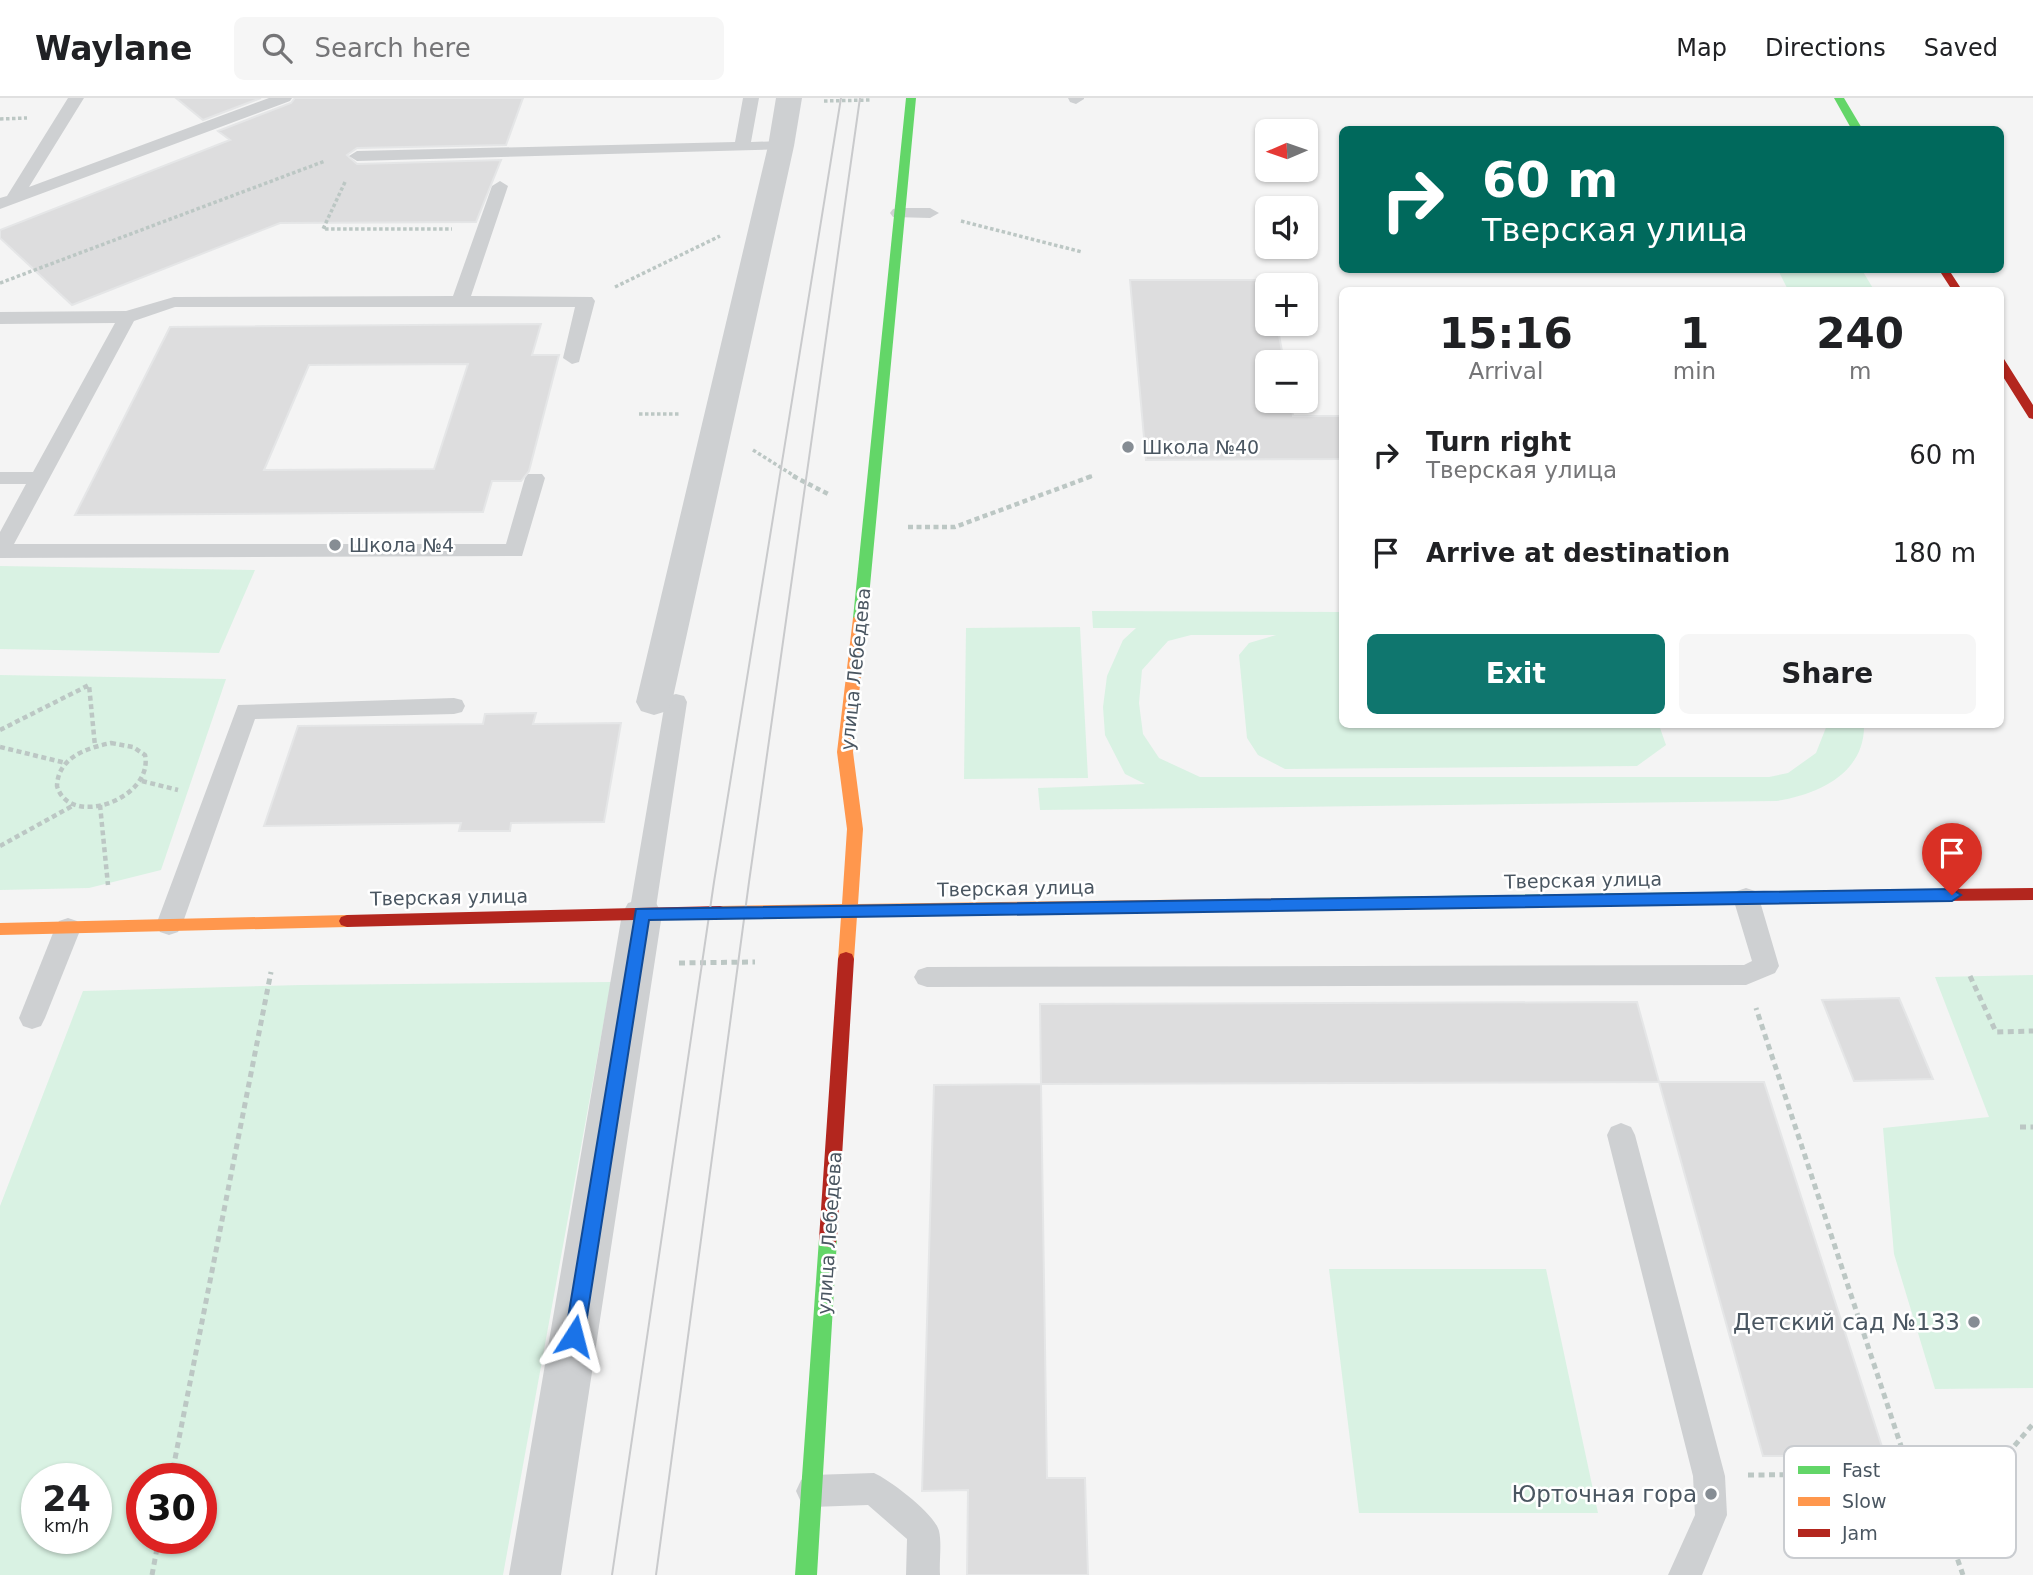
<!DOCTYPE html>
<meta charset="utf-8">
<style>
body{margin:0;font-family:"DejaVu Sans",sans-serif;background:#f6f6f6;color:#202124;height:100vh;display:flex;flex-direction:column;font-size:26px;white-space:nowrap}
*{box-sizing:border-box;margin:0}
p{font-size:23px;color:#757577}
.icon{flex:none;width:38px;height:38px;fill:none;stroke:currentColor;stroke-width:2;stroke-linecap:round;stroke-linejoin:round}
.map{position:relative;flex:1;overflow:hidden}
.details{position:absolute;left:1339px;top:189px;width:665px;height:441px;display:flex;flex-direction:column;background:#fff;border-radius:10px;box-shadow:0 2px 5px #0004}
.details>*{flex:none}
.banner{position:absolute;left:1339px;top:28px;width:665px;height:147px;border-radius:10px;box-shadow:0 2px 5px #0004;background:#00695c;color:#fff;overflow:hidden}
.needle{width:46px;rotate:268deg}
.buttons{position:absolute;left:1255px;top:21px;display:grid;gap:14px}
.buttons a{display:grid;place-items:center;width:63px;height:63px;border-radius:10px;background:#fff;box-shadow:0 2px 5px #0004;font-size:35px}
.speed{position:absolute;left:21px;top:1365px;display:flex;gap:14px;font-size:35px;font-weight:700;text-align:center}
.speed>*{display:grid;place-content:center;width:91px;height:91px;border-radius:50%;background:#fff;box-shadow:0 2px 5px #0004;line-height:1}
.speed small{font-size:18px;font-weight:400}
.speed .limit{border:10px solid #d22;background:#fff;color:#111}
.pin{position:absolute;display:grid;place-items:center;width:60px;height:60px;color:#fff;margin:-72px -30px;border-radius:50% 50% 50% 0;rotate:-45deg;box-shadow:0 0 7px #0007}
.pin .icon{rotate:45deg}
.me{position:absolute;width:77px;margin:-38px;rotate:9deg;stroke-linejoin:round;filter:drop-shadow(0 0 5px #0008)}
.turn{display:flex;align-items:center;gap:24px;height:147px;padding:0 28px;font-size:32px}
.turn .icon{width:91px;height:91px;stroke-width:2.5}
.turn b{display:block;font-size:49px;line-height:60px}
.eta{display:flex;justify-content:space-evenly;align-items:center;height:119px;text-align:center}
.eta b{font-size:42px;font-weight:700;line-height:49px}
.button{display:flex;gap:14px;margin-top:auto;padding:14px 28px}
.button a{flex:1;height:80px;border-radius:10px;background:#0f766e;color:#fff;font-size:28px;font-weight:700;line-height:80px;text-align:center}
.button a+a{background:#f6f6f6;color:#202124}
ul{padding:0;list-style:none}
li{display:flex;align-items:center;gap:21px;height:98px;padding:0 28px}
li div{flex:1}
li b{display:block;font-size:26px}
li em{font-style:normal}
header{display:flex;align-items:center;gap:42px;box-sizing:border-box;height:98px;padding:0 35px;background:#fff;border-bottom:2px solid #e0e0e0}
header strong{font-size:33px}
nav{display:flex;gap:38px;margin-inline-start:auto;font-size:24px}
.search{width:490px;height:63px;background:#f6f6f6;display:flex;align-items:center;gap:18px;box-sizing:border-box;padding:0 24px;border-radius:10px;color:#757577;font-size:26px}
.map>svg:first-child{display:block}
.green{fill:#d9f2e3;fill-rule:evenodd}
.building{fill:#ddddde;stroke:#e5e6e7;stroke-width:2;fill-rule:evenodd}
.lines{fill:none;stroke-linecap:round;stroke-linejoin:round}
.path-far2{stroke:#bcc7c4;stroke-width:3.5;stroke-dasharray:3.5 2.5;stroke-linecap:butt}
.path-far1{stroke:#bcc7c4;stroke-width:4.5;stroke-dasharray:5 3.5;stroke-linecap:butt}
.path{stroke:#bcc7c4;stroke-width:5;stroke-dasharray:6 4.5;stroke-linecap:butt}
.lane{fill:#ced0d2;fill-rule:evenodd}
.street{fill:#ced0d2;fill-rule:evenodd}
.fast{fill:#63d668;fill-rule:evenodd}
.slow{fill:#ff974d;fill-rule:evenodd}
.jam{fill:#b3261e;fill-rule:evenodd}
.tram{stroke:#c9cacc;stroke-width:2}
.route{fill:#1a73e8;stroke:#114b97;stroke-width:2}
.poi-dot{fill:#868d94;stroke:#fff;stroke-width:2.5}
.labels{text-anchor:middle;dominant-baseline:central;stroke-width:5;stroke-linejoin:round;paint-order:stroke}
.poi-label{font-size:19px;fill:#4a5661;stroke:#fff;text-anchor:start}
.street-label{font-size:19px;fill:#4a5661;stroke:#fff}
.near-poi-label{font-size:23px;fill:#4a5661;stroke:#fff;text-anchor:end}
.key{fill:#fff;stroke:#c9ccd0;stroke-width:2}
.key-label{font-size:19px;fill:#4a5661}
</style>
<header>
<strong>Waylane</strong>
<div class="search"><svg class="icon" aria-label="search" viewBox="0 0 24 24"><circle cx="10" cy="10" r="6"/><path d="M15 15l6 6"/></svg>Search here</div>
<nav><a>Map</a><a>Directions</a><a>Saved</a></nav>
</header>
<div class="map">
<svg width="2033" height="1477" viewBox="0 0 2033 1477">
<rect width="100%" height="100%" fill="#f4f4f4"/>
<path class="green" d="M1778 172H1862L1874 192H1788Z
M0 468 255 472 219 555 0 551Z
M1092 513 1342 514V626L1659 627 1666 647 1637 668 1285 671 1258 657 1247 640 1239 557 1249 545 1276 537H1191L1168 543 1142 572 1139 605 1143 636 1159 660 1200 679H1769L1788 675 1816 655 1827 627H1864C1865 675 1819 696 1777 703L1040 712 1038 690 1145 686 1125 676 1105 637 1103 609 1107 578 1123 542 1136 530H1093Z
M1080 529 1088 680 964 681 966 530Z
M0 577 226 581 161 772 89 790 0 792Z
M2033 877V1290L1935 1291 1894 1156 1883 1030 1989 1019 1935 879Z
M611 884 503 1477H0V1108L83 893 301 887ZM37 1381H96V1440H37ZM142 1381H201V1440H142Z
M1329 1171H1546L1598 1415H1359Z"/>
<path class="building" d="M176 0H261L203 22Z
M295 0H523L506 47 357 50 347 57 357 66 501 62 476 124 280 125 72 207 0 140V132L230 42 218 33 291 5Z
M1130 182H1269L1267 226H1277L1284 264H1267V303H1291L1293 318H1342V361L1146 362Z
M541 226 532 257H559L529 373 521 383H492L483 414 75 417 170 229ZM468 266 434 371 264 372 309 267Z
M536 615 533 626 621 625 604 724 511 725 510 733H459L461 725 264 728 298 628 483 626 485 616Z
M1899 900 1933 981 1854 983 1822 902Z
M1637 904 1659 984 1041 986 1040 906Z
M1659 984H1764L1885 1358H1763Z
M1041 986 1047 1380H1085L1088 1477H967L968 1392 922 1393 934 987Z"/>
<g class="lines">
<path class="path-far2" d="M824 3 871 2
M0 21 27 20
M345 84 323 131H452
M961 123 1082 154
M0 185 325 63
M615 189 720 138
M639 316H680
M753 352 796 379
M1089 379 1092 378"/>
<path class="path-far1" d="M793 378 830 397
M908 429H955L1092 378
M0 632 89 587 95 648
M111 645 133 649 145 657C154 701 69 731 57 688 58 659 87 650 111 645Z
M0 649 66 665
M142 683 178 692
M100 707 108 787
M0 748 74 707"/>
<path class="path" d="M679 865 755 864
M1970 878 1996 934 2033 933
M2020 1029H2033
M1748 1377 1882 1376 1903 1354 1756 910
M171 1381 271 874
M152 1477 159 1440
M1963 1477 1946 1428 2033 1326"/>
<path class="lane" d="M68 0H84L29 89 269 0H292L290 3 0 111V100L7 98Z
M743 0H759L751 44 781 43 789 48 787 51 357 63 349 58 357 53 735 44Z
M1068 0H1084V1L1076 6 1070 4Z
M500 83 508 88 471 198 592 199 595 203 579 264 572 266 563 260 575 209H175L134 223 14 446H506L525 380 528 376H542L545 380 522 458 0 460V434L26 386H0V374H33L115 225 0 226V214L126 213 174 199 453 198 492 88Z
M899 110H930L939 115 930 120 893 119 890 115 893 111Z
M676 596 684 598 687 604 655 816 651 823 642 826 633 823 629 816 665 604 668 598Z
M454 600 462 602 465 608 462 614 454 616 255 621 182 827 178 834 169 837 160 834 156 827 238 607Z
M1746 790 1755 793 1759 800 1779 868 1775 875 1746 887 927 889 918 886 914 879 918 872 927 869 1744 867 1752 863 1733 800 1737 793Z
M68 820 77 823 81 830 45 920 41 928 32 931 23 928 19 920 55 830 59 823Z
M1621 1025 1631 1029 1635 1037 1725 1378 1727 1417 1702 1477H1668L1695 1417 1693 1378 1607 1037 1611 1029Z
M874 1375C890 1382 935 1416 939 1433 942 1446 939 1463 940 1477H906L907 1441 868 1407 812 1409 801 1404 796 1393 801 1382 812 1377Z"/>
<path class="street" d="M776 0H802L794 48 672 604 667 613 654 617 641 613 636 604 768 48Z
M642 801 656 805 662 816 561 1477H509L622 816 628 805Z"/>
<path class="fast" d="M906 0H916L867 520 860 525 853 520Z
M1834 0H1844L1863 32H1852Z
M1850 792 1856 794 1858 798 1856 802 1850 804 1303 812 1297 810 1295 806 1297 802 1303 800Z
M828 1133 835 1135 837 1141 817 1477H795L819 1141 821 1135Z"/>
<path class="slow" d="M860 515 867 520 853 654 863 731 858 806 1303 800 1309 802 1311 806 1309 810 857 818 854 861 852 866H840L838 861 841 819 714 818 712 814 714 810 720 808 842 806 847 731 837 654 853 520Z
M347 817 353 819 355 823 353 827 347 829 0 837V825Z"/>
<path class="jam" d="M1939 172H1949L1962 192H1952Z
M2000 260 2004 261 2033 307V321L2029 320 2000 274Z
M2033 790V802L1850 804 1844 802 1842 798 1844 794 1850 792Z
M720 808 726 810 728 814 726 818 720 820 347 829 341 827 339 823 341 819 347 817Z
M846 854 852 856 854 861 837 1141 835 1147 828 1149 821 1147 819 1141 838 861 840 856Z"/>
<path class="tram" d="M612 1477 714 784 841 0
M656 1477 749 784 860 0"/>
</g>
<path class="route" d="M1952 791 1961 797 1952 803 649 822 584 1238 581 1244 574 1247 567 1244 565 1238 636 811Z"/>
<g class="poi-dot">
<circle cx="1128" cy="349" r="7"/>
<circle cx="335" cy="447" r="7"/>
<circle cx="1974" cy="1224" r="7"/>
<circle cx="1711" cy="1396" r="7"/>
</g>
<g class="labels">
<g class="poi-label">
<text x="1142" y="349">Школа №40</text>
<text x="349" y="447">Школа №4</text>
</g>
<g class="street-label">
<text transform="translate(855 571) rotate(-84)">улица Лебедева</text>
<text transform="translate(1583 782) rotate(-1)">Тверская улица</text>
<text transform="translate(1016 790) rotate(-1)">Тверская улица</text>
<text transform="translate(449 799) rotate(-1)">Тверская улица</text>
<text transform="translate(829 1135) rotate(-86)">улица Лебедева</text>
</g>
<g class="near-poi-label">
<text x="1960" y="1224">Детский сад №133</text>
<text x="1697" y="1396">Юрточная гора</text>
</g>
</g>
<rect x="1784" y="1348" width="232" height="112" rx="10" class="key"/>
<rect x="1798" y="1368" width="32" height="8" fill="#63d668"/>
<rect x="1798" y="1399" width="32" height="9" fill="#ff974d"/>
<rect x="1798" y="1431" width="32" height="8" fill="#b3261e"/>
<g class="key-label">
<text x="1842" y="1379">Fast</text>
<text x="1842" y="1410">Slow</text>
<text x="1842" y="1442">Jam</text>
</g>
</svg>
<div class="buttons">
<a><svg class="needle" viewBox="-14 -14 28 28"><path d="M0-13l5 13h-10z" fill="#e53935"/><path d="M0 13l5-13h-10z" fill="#757577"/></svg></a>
<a><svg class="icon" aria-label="sound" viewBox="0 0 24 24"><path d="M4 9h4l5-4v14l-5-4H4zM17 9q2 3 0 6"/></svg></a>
<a>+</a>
<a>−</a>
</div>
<div class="speed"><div>24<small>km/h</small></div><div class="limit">30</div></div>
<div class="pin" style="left:1952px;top:797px;background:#d93025"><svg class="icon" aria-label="arrive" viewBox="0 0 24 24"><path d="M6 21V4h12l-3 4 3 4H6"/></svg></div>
<svg class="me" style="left:574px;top:1238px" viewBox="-20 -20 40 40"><path d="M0-17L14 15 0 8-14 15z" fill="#1a73e8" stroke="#fff" stroke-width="4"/></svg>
<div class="banner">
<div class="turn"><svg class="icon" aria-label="right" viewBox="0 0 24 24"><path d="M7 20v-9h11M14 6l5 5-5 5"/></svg><div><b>60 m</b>Тверская улица</div></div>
</div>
<section class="details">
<div class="eta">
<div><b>15:16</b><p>Arrival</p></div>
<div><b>1</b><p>min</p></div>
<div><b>240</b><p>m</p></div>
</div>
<ul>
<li><svg class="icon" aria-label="right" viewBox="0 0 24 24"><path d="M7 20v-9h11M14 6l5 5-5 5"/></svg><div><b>Turn right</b><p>Тверская улица</p></div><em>60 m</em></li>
<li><svg class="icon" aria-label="arrive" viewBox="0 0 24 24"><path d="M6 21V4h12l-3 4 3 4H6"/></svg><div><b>Arrive at destination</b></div><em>180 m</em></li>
</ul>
<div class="button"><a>Exit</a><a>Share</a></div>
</section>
</div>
